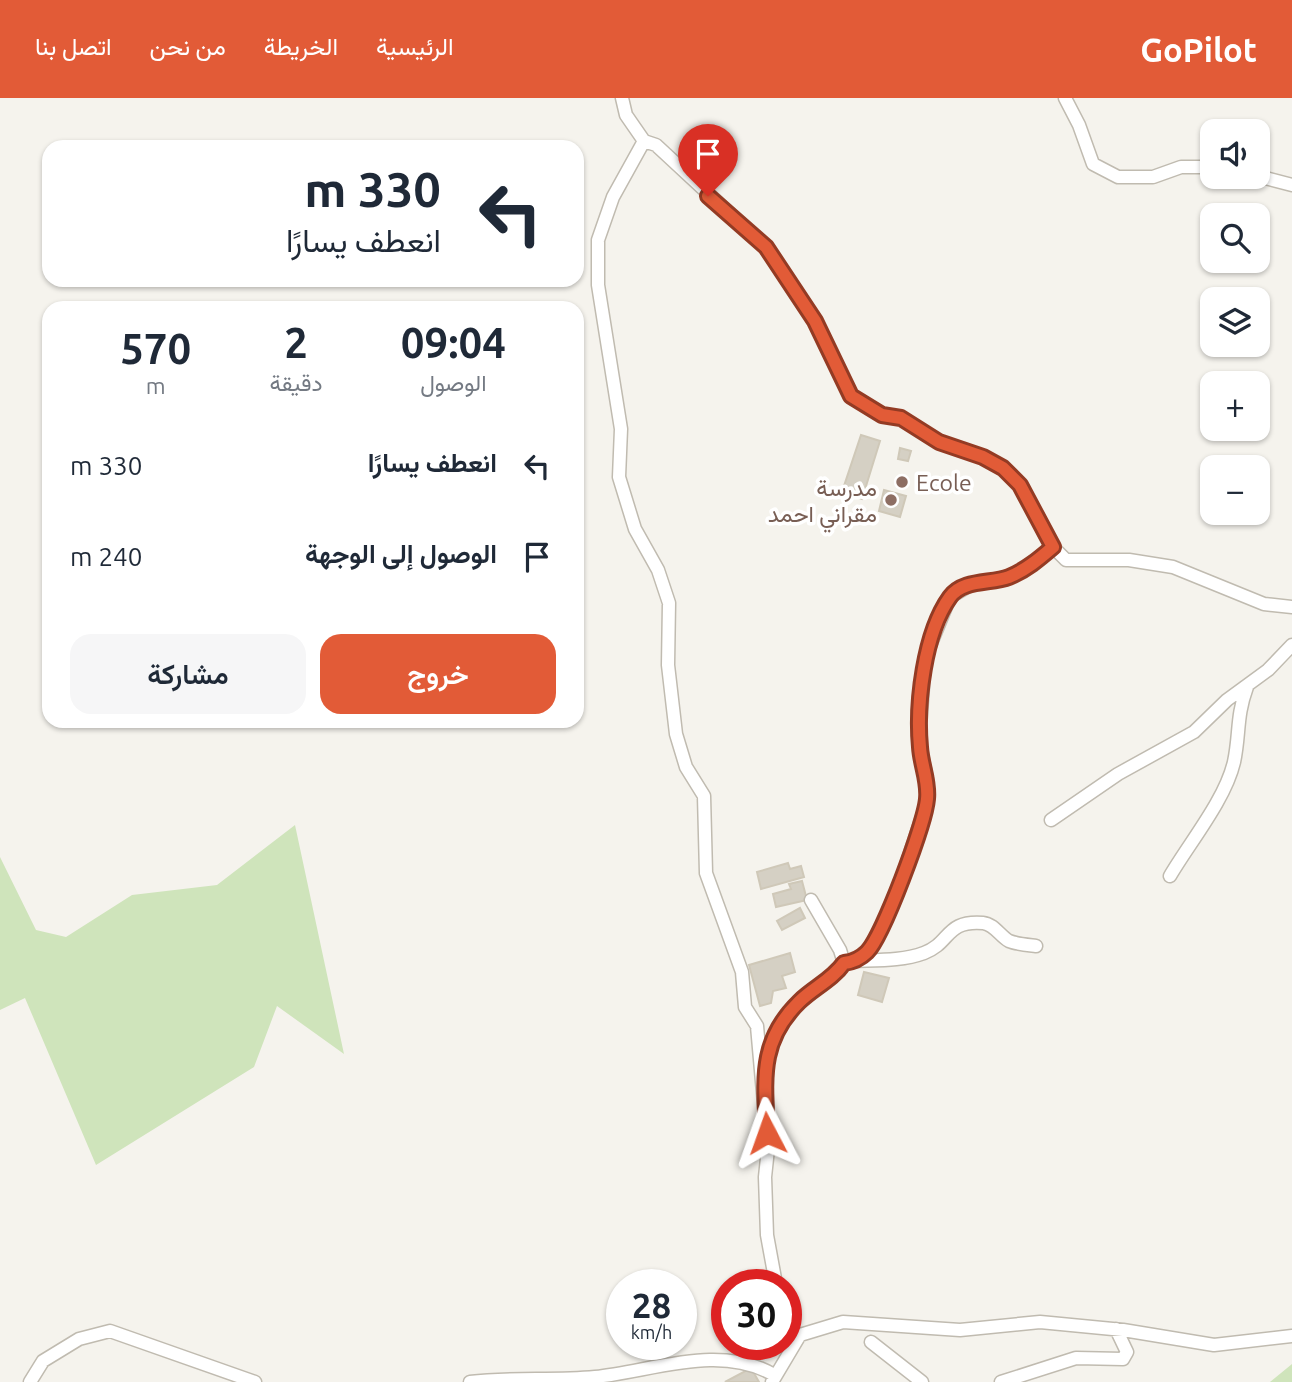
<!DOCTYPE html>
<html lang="ar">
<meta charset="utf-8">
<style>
body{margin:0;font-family:Ubuntu,Vazirmatn,sans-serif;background:#f6f6f7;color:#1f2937;direction:rtl;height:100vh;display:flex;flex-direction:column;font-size:26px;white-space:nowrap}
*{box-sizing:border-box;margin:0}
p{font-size:23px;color:#747a83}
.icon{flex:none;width:38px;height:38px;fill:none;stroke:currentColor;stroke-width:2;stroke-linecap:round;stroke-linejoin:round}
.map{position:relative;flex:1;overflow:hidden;direction:ltr}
.panel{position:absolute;left:42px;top:203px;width:542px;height:427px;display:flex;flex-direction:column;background:#fff;border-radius:21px;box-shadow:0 2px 5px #0004;direction:rtl}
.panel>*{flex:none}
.banner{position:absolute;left:42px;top:42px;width:542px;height:147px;border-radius:21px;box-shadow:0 2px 5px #0004;direction:rtl;background:#fff;color:#1f2937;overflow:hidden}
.controls{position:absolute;left:1200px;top:21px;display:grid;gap:14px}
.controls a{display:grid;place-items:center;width:70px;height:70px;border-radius:14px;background:#fff;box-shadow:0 2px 5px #0004;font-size:35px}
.speed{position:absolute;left:606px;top:1171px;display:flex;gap:14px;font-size:35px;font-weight:700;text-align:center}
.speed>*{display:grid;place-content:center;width:91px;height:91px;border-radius:50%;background:#fff;box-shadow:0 2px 5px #0004;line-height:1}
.speed small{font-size:18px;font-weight:400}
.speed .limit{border:10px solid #d22;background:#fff;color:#111}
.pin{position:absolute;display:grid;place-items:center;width:60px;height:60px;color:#fff;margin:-72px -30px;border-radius:50% 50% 50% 0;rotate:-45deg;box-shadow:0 0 7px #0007}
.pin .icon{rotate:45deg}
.me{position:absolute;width:77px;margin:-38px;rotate:356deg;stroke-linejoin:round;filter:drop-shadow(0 0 5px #0008)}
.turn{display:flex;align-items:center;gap:24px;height:147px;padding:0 28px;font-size:32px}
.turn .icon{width:91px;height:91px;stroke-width:2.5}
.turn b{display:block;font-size:49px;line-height:60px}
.eta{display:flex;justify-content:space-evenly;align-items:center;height:119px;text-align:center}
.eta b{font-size:42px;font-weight:600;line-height:49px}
.action{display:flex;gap:14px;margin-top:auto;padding:14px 28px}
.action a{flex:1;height:80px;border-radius:21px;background:#e25b37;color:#fff;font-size:28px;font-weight:600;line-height:80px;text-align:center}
.action a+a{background:#f6f6f7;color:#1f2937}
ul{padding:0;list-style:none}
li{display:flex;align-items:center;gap:21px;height:91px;padding:0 28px}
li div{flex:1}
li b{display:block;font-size:26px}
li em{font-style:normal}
header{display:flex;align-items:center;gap:42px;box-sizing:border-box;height:98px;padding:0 35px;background:#e25b37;color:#fff}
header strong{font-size:33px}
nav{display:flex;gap:38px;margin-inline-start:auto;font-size:24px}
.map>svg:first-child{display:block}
.green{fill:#cfe4bb}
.building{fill:#d5d0c4;stroke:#cfc8b8;stroke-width:2}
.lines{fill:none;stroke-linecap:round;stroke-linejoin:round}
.minor-casing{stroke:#c0bbb0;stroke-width:15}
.minor{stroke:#fff;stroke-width:12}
.route-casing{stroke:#933b24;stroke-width:18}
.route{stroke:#e25b37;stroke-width:12}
.education-dot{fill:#8d6e63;stroke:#fff;stroke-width:2.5}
.labels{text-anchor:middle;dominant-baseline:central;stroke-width:7;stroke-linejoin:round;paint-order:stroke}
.education-label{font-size:23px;fill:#785e54;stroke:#fff;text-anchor:start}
</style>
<header>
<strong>GoPilot</strong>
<nav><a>الرئيسية</a><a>الخريطة</a><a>من نحن</a><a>اتصل بنا</a></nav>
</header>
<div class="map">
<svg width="1292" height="1284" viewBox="0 0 1292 1284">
<rect width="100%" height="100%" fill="#f5f3ed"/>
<path class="green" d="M295 727 344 956 277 908 254 969 96 1067 25 900 0 912V759L36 832 66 839 132 797 217 787Z
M1292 1266V1284H1270Z"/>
<path class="building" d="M861 337 880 343 862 401 842 394Z
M900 350 911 353 908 363 898 361Z
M884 392 906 398 900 419 879 413Z
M788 765 790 771 801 768 804 779 761 791 757 774Z
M802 783 807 802 776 809 773 796 791 791 789 786Z
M800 810 805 820 782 832 777 823Z
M790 855 795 874 782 878 786 890 773 893 771 905 760 908 749 867Z
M864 874 889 880 882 904 858 897Z
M751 1270 759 1284H725Z"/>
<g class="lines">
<g class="minor-casing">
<path id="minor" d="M622 0 626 17 644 43
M1065 0 1079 27 1093 66 1118 79H1153L1181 69H1213
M1258 78 1292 87
M1051 722 1118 676 1194 634 1227 602 1268 572 1292 547
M1170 778C1190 744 1225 702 1234 664 1240 636 1236 619 1247 589
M854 863C878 862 902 863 924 855 951 845 945 822 983 825 994 826 1000 838 1009 843 1016 846 1028 847 1036 848
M855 863 869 853 894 804 927 704V682L919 642 925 560 950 499 972 486 1005 480 1021 473 1053 449
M764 972C772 940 784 914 811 894 823 885 835 878 844 865L840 852 811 802
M776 1186 767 1137 765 1079 768 1051 757 928 745 909 742 874 706 775 704 698 686 669 676 636 668 567 669 505 658 472 635 431 619 379 621 331 598 187V142L613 99 644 43 656 47 766 149 815 223 851 298 882 317 900 320 939 344 983 359 1003 370 1020 387 1053 449 1066 462H1129L1173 469 1264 506 1292 509
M786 1215 794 1243
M871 1244 922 1284
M30 1284 43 1263 79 1241 110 1233 255 1284
M470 1284C512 1279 553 1283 595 1279 653 1273 720 1245 774 1277L773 1284
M772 1284 800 1237 843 1224 960 1232 1040 1224 1123 1232 1214 1247 1292 1238
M1001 1284 1076 1260 1123 1261 1127 1254 1116 1231"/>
</g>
<use href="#minor" class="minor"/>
</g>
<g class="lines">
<g class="route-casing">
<path id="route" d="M708 98 766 149 815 223 851 298 882 317 901 320 939 344 983 359 1003 370 1020 387 1053 449C1039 461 1026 472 1009 479 991 486 963 481 950 499 924 535 916 606 920 649 921 667 929 683 927 701 925 725 883 838 867 854 860 861 853 864 844 865 832 882 813 890 799 904 758 944 765 984 767 1035"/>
</g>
<use href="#route" class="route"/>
</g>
<g class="education-dot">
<circle cx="902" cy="384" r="7"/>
<circle cx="891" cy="402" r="7"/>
</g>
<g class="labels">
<g class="education-label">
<text x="916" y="384">Ecole</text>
<text x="877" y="389" text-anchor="end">مدرسة<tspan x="877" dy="26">مقراني احمد</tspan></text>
</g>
</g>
</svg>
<div class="controls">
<a><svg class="icon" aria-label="sound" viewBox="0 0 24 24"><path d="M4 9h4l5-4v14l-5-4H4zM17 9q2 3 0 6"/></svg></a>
<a><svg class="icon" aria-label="search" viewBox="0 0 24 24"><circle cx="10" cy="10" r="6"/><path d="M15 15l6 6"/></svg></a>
<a><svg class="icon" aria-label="layers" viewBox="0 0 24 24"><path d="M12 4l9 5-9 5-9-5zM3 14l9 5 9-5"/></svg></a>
<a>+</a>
<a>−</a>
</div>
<div class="speed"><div>28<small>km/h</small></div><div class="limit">30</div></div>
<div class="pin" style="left:708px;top:98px;background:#d93025"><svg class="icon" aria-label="arrive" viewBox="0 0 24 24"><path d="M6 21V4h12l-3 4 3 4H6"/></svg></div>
<svg class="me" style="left:767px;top:1035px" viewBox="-20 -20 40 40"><path d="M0-17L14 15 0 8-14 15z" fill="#e25b37" stroke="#fff" stroke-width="4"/></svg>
<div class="banner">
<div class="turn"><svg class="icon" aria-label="left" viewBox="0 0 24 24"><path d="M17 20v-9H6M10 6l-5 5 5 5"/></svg><div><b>330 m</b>انعطف يسارًا</div></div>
</div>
<section class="panel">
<div class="eta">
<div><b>09:04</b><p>الوصول</p></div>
<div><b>2</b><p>دقيقة</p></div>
<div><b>570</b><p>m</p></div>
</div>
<ul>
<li><svg class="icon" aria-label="left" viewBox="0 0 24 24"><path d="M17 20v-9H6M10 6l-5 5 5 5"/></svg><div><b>انعطف يسارًا</b></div><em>330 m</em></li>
<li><svg class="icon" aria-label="arrive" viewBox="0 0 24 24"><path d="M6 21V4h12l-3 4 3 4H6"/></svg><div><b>الوصول إلى الوجهة</b></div><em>240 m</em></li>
</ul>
<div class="action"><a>خروج</a><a>مشاركة</a></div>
</section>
</div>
